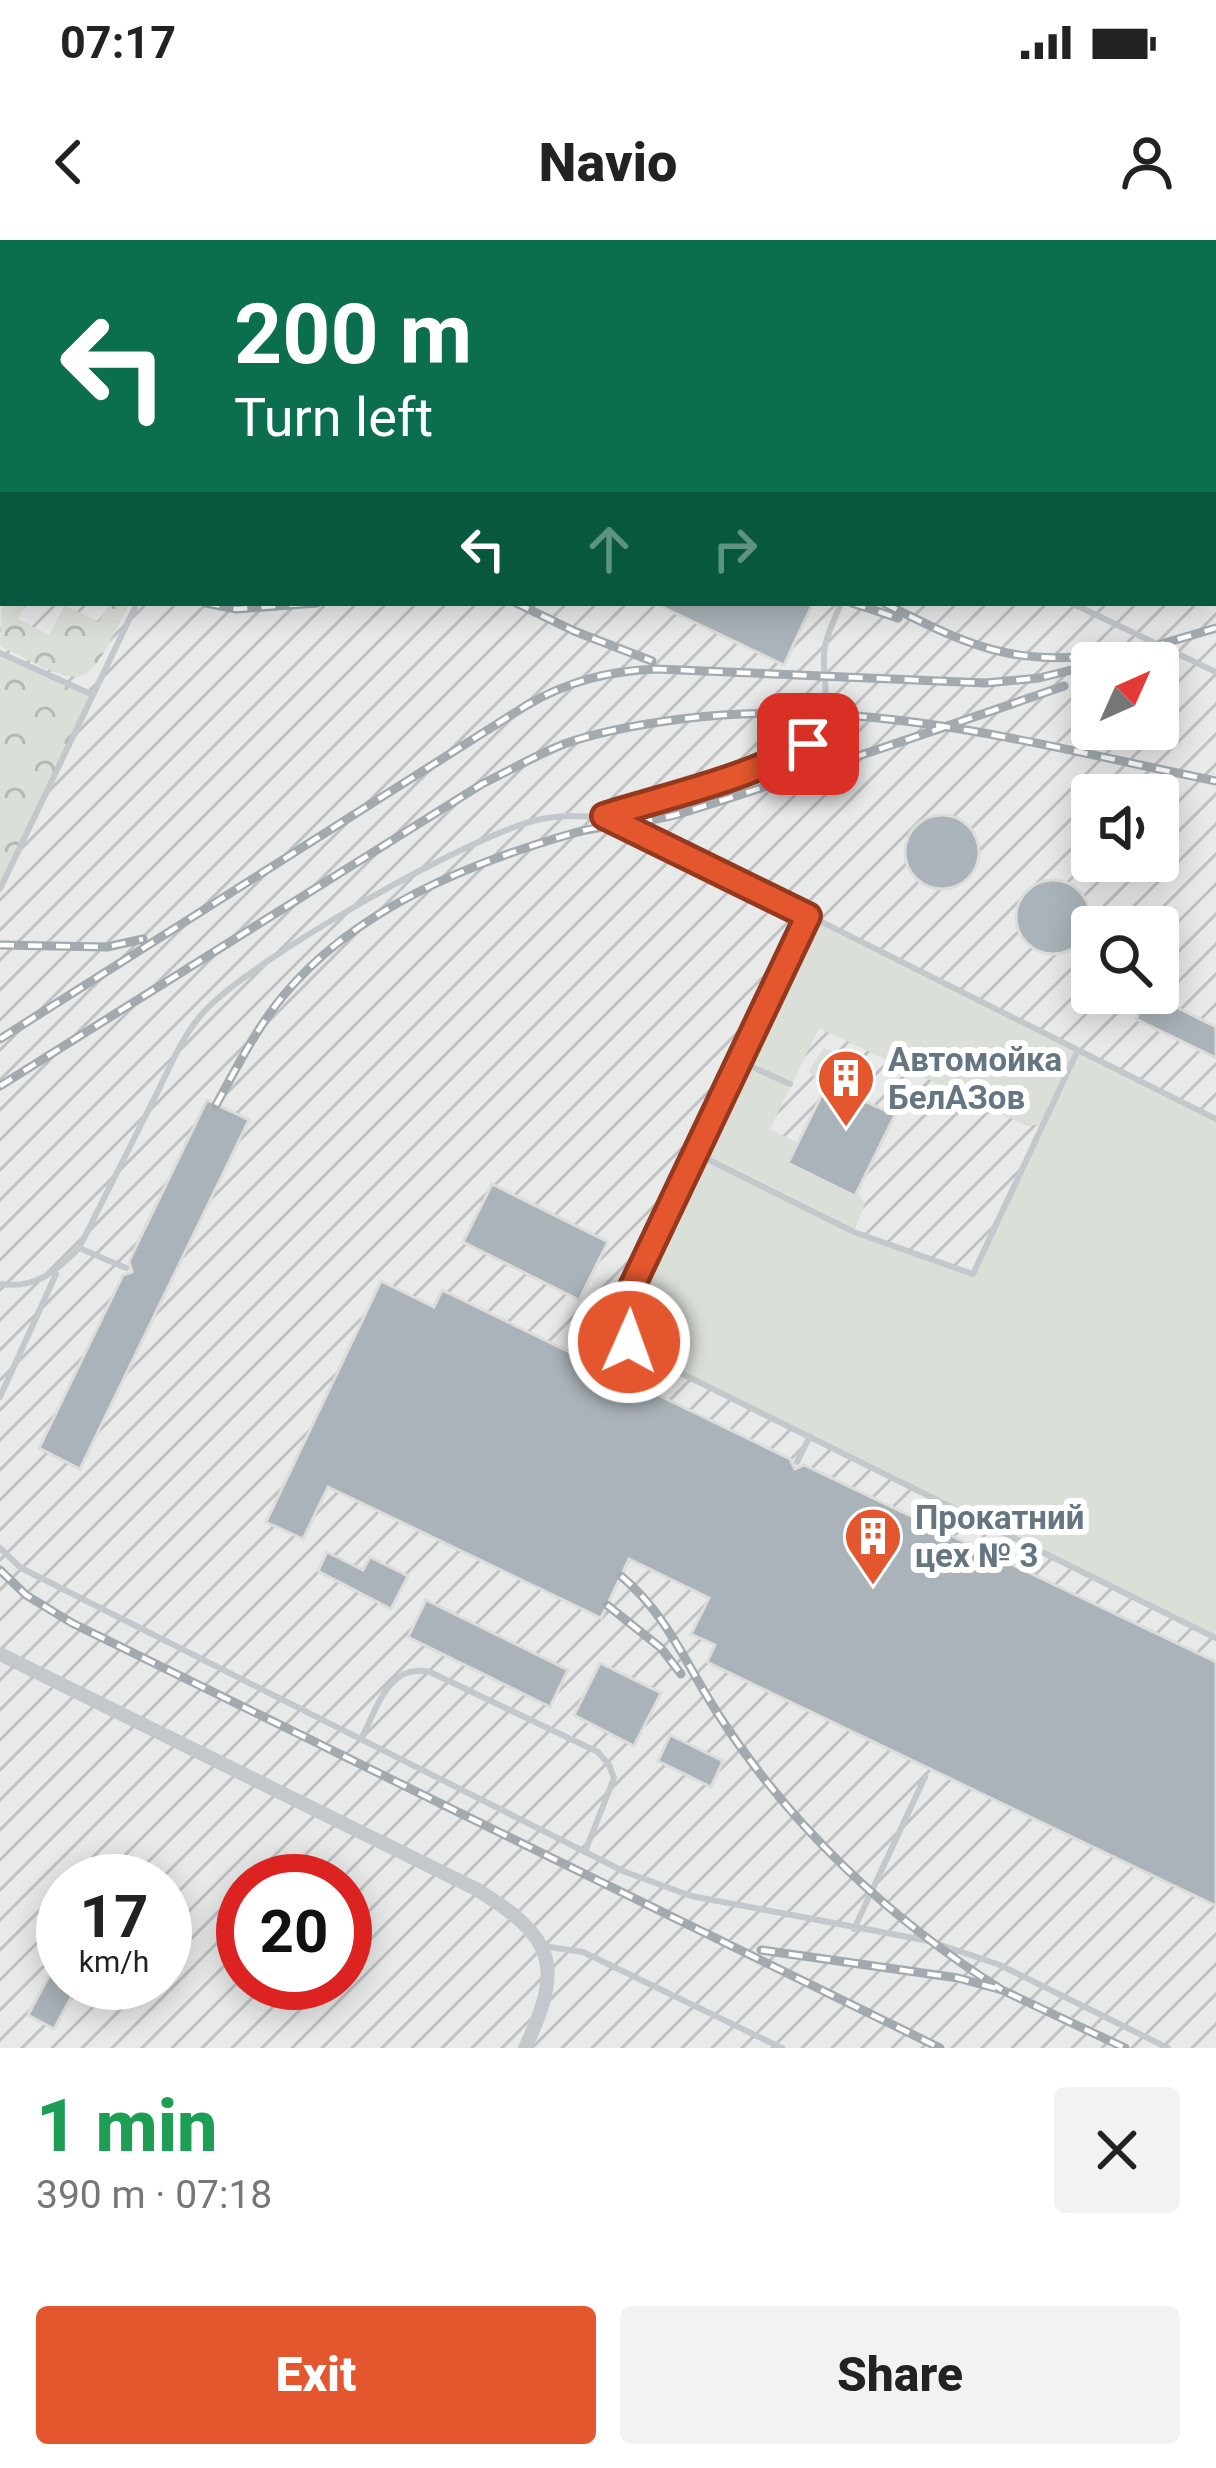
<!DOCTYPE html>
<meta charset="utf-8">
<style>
body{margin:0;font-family:Roboto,sans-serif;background:#f2f2f2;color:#222;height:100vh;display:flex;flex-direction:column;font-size:45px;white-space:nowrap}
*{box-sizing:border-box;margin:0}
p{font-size:39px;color:#767676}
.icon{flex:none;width:66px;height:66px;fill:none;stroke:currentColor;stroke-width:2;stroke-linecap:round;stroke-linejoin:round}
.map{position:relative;height:1808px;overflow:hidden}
.panel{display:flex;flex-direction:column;background:#fff;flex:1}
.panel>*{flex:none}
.top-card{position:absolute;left:0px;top:0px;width:1218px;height:366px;box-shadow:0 6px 30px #0003;background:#0b6e4f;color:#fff;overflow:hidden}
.needle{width:78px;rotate:45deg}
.tools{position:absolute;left:1071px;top:402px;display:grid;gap:24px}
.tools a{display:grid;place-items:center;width:108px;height:108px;border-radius:12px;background:#fff;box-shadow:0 6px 30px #0003;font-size:60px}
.speed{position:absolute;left:36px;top:1614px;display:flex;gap:24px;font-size:60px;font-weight:700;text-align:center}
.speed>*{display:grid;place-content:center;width:156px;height:156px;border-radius:50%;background:#fff;box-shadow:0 6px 30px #0003;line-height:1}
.speed small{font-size:30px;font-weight:400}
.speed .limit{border:18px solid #d22;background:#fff;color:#111}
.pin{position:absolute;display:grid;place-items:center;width:102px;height:102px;color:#fff;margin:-51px;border-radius:24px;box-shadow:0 6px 18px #0006}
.me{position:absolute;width:132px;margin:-66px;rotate:2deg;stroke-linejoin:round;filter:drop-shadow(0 0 9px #0008)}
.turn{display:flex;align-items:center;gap:42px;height:252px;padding:0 36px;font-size:54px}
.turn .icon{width:156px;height:156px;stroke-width:2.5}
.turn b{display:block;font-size:84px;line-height:102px}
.lanes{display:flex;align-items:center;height:114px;padding:0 36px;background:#0003;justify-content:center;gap:60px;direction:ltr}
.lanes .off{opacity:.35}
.round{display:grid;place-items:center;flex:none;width:126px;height:126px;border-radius:12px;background:#f2f2f2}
.headline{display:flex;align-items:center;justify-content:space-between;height:204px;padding:0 36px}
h1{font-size:72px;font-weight:800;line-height:90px;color:#1e9e55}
.action{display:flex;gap:24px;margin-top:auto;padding:24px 36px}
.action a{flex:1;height:138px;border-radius:12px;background:#e4572e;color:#fff;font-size:48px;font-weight:800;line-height:138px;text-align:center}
.action a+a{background:#f2f2f2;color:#222}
.status{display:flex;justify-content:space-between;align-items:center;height:84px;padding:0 60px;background:#fff;direction:ltr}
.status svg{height:33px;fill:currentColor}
header{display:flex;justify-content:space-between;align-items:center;height:156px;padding:0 36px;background:#fff;font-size:54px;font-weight:800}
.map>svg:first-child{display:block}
.industrial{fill:url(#industrial-furrows);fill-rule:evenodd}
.green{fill:#dadfd7;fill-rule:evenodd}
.forest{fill:url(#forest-crowns)}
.building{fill:#aab3b9;stroke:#dcdcda;stroke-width:3}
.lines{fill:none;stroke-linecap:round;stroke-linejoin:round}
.service{stroke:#c3c8cc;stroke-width:6}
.minor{stroke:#c3c8cc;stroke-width:14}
.rail-casing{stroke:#a2aab0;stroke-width:9}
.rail{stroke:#fff;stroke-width:4.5;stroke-dasharray:14;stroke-linecap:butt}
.service-bridge{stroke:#c3c8cc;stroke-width:6}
.route-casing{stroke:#94391e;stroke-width:30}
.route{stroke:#e4572e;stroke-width:21}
.labels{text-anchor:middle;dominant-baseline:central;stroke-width:12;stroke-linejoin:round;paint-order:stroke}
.poi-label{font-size:33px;font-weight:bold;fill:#657683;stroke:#fff;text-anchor:start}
</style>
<div class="status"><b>07:17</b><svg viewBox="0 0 49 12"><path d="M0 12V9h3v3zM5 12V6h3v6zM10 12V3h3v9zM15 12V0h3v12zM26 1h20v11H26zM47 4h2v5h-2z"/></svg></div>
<header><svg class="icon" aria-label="back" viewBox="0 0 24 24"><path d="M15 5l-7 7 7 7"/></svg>Navio<svg class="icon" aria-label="person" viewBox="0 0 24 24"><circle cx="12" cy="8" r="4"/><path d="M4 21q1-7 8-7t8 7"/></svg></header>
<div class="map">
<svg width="1216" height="1808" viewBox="0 0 1216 1808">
<defs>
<pattern id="industrial-furrows" width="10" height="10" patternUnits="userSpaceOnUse" patternTransform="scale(3)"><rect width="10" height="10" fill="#e8e9e9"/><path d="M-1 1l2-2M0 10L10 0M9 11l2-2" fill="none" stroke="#c0c1c2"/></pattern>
<pattern id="forest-crowns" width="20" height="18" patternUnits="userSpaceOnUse" patternTransform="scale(3)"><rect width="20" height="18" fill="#dadfd7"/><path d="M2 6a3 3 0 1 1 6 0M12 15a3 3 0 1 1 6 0" fill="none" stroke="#b4b9b4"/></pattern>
</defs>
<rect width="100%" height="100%" fill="#fafaf8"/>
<path class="industrial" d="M0 0H1216V1808H0ZM3 3H1215V363H3ZM1092 423H1158V489H1092ZM1092 555H1158V621H1092ZM1092 687H1158V753H1092ZM63 1641H165V1743H63ZM243 1641H345V1743H243Z"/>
<path class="green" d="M865 0H1216V131L1215 3Z
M808 676 1216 879V1395L650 1118 629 1103 618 1074ZM819 788 1027 886 1043 884 973 1034 854 991 865 964 857 951 854 955 789 923 798 903 770 889Z
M824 808 839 814 841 822 836 831 853 839 846 852 812 836 809 830Z"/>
<path class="forest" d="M3 328V363H26L18 379 49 395 65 365 99 382 109 363H130C83 454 92 451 0 406Z
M0 413 93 455 0 649Z"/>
<path class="building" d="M654 363H813L784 425Z
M905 612a37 37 0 1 1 74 0a37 37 0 1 1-74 0Z
M1016 677a37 37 0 1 1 74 0a37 37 0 1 1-74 0Z
M1148 753 1216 787V818L1136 779Z
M827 844 895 875 855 956 788 923Z
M207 860 249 880 80 1229 39 1208 123 1035 132 1032 129 1021Z
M492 944 608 1002 579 1060 463 1002Z
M381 1041 434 1067 442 1050 790 1219 795 1229 804 1225 1216 1422V1666L707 1422 715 1405 691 1394 709 1358 629 1319 601 1378 328 1247 303 1299 266 1282Z
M327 1312 363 1330 370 1317 408 1336 391 1369 318 1331Z
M426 1360 568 1430 550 1467 408 1397Z
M600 1423 661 1453 634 1506 574 1475Z
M670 1495 723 1521 711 1547 658 1521Z
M125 1618 170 1641H113Z
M63 1710V1743H79L54 1789 28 1775Z"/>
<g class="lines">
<path class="service" d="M324 0 330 3
M523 0 530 3
M716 0 722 3
M310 3 312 0
M1194 3 1196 0
M0 189 3 191
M0 306 3 307
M0 322 3 315
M0 413 93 455
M607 575C648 562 803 523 820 489 831 467 823 439 824 416 824 399 835 379 841 363
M0 649 137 363
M808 676 618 1074 629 1103 650 1118 1216 1398
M739 821 790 844
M695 913 854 992 973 1034 1077 812
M79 1008 126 1028
M0 1044C35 1049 56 1032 79 1008 104 959 128 910 153 861 168 832 180 799 202 774 246 722 473 593 541 579 575 573 597 576 630 586L1216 879
M0 1157 56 1034
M797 1222 810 1196
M0 1308 21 1328 623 1631 691 1656 929 1701 1000 1725 1168 1808
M361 1499C378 1467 388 1423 430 1432L598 1512 609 1525 614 1538 585 1612
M854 1689 925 1537
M543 1706 583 1712 782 1808"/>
<path class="minor" d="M0 1414 476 1649C554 1697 565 1724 525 1808"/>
<g class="rail-casing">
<path id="rail" d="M420 0 428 3
M0 106 3 108
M0 140 3 142
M1215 353H1216
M206 363 236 369 317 363
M516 363 574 391 652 421
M852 363 898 378
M884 363C985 415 1024 428 1139 410
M1124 415 1216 388
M0 705 107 707 143 699
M0 799 527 465C569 441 608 431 656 429L986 443 1039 438 1092 425
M0 846 482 544C509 531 536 515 564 504 600 491 643 484 681 479 870 456 1033 504 1216 541
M216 865C237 827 256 789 283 756 355 669 469 623 574 593 609 583 647 584 682 573 810 533 937 490 1064 446
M0 1330 26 1355 72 1383 940 1808
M621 1336C668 1375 687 1427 720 1477 792 1588 891 1680 1002 1750
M607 1365 661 1408 681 1434
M761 1710 958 1738 1002 1750 1125 1808"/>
</g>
<use href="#rail" class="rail"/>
<path class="service-bridge" d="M1071 363 1216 432"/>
</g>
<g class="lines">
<g class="route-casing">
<path id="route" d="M629 1102 619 1074 808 676 604 576C671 555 746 539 808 504"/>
</g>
<use href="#route" class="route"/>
</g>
<defs>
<g id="building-pin" transform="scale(3)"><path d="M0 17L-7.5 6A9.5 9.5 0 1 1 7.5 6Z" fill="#e4572e" stroke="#fff"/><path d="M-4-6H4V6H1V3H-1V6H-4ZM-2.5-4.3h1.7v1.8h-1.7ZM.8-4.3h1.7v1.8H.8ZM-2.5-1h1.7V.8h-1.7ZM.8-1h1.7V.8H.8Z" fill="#fff"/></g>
</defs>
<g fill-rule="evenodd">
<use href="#building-pin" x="846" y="838"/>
<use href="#building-pin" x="873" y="1296"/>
</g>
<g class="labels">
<g class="poi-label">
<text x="888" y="819">Автомойка<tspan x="888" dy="38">БелАЗов</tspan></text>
<text x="915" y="1277">Прокатний<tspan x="915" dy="38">цех № 3</tspan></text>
</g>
</g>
</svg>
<div class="tools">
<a><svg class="needle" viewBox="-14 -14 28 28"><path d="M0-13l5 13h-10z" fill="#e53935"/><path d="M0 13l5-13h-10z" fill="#767676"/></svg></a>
<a><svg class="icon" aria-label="sound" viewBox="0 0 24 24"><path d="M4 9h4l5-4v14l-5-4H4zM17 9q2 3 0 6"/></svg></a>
<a><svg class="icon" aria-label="search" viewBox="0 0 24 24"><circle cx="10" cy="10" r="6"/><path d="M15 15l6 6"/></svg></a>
</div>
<div class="speed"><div>17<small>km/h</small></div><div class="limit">20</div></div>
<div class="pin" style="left:808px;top:504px;background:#d93025"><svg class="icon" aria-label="arrive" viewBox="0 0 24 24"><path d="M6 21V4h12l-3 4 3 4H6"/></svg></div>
<svg class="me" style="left:629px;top:1102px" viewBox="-20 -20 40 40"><circle r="17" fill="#e4572e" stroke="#fff" stroke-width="3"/><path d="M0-11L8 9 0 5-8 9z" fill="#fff"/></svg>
<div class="top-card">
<div class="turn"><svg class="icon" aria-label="left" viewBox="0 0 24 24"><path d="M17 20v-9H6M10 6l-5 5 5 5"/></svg><div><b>200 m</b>Turn left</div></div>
<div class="lanes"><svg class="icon" aria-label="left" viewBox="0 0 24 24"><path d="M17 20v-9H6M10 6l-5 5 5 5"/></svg><svg class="icon off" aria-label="ahead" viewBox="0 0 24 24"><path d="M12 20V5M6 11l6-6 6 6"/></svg><svg class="icon off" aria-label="right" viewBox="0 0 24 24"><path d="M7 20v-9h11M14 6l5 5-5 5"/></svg></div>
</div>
</div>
<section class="panel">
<div class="headline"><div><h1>1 min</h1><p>390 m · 07:18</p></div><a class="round"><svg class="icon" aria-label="close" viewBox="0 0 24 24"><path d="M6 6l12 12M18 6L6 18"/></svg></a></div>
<div class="action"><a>Exit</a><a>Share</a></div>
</section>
